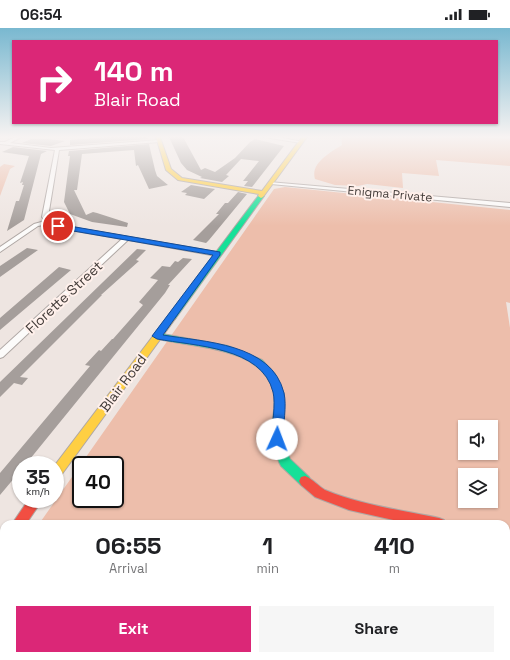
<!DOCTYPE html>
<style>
body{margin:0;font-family:"Space Grotesk",sans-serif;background:#f6f6f6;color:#202124;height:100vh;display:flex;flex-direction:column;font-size:15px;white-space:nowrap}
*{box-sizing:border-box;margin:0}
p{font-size:13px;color:#757577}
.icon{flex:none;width:22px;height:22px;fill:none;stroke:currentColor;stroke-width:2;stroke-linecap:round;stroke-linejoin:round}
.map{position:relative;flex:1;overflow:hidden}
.drawer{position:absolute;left:0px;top:492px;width:510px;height:140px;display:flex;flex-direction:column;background:#fff;border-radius:12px 12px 0 0;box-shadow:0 1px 3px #0004}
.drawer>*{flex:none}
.top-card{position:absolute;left:12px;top:12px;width:486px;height:84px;border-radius:0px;box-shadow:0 1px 3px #0004;background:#db2777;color:#fff;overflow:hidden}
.buttons{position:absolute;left:458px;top:392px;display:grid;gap:8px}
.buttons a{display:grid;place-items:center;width:40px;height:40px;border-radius:0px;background:#fff;box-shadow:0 1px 3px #0004;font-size:20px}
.speed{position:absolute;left:12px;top:428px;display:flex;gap:8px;font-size:20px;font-weight:700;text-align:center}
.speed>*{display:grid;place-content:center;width:52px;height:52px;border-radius:50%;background:#fff;box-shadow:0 1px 3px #0004;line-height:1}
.speed small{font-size:10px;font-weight:400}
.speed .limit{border:2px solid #111;border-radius:6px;background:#fff;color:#111}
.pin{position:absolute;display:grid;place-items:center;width:34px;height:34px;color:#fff;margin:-17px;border:2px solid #fff;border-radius:50%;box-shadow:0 1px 4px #0007}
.me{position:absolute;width:44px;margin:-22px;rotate:2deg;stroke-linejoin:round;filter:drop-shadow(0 0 3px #0008)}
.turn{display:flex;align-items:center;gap:14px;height:84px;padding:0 16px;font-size:18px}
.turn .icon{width:52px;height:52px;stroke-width:2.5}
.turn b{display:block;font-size:28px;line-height:34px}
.eta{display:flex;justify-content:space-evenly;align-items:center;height:68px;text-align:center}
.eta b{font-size:24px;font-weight:600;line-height:28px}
.button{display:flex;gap:8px;margin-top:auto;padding:8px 16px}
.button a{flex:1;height:46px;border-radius:0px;background:#db2777;color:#fff;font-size:16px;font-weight:600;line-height:46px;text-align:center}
.button a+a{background:#f6f6f6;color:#202124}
.status{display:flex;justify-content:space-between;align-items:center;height:28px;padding:0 20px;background:#fff;direction:ltr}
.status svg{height:11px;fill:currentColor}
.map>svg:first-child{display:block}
.green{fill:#edbeab;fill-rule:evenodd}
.building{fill:#a59e9b}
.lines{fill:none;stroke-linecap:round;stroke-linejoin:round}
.street-casing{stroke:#afa7a4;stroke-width:2}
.fast-casing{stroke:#afa7a4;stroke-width:2}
.slow-casing{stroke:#afa7a4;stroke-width:2}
.jam-casing{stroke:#afa7a4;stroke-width:2}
.street{fill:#fcfbfa;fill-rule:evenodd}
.fast{fill:#16e098;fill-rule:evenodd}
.slow{fill:#ffcf43;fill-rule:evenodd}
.jam{fill:#f24e42;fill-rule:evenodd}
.route{fill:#1a73e8;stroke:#114b97}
.labels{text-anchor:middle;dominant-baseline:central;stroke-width:4;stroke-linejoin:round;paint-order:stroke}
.far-street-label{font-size:12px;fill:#423b38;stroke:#fff0eb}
.street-label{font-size:14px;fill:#423b38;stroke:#fff0eb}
</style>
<div class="status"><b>06:54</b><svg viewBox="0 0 49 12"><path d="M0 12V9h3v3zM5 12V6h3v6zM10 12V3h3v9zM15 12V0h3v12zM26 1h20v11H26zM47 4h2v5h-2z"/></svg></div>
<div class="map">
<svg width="510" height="632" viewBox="0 0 510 632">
<rect width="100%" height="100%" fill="#eee5e1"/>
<path class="green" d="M341 109H484L510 111V138L436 132 439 148 402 145 403 160 367 156 358 158 335 157 315 151C310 135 331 124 342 117Z
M4 136 15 138 10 141 0 168V139Z
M285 159 510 182V275L506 274 510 300V632H0V553L4 547V628H506V496H39L274 161ZM465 399H491V425H465ZM81 437H115V471H81ZM465 447H491V473H465Z"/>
<path class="building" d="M106 109H147L148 111 70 117V112Z
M169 109H183L201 142 205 140 215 144 235 130 250 114 255 111 284 118 252 159 244 158 248 153H243L259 133 241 131 226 147 229 148 222 154 200 150 202 149 187 142 181 135Z
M31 111H48L65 113 51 118 22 115Z
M149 116 155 142 157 148 168 157 149 161 138 137 136 138 134 122 82 126 77 162H74L86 187 93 184 97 185 128 195 127 199 92 194 70 186 64 174 70 128H68L69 123Z
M13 119 47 123 41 126 24 192 7 203 16 173H19L24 157H22L23 154 20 155 29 128 2 124Z
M191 157 215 161 204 171 185 167 187 165 181 164Z
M238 164 247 166 209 212 206 215 193 212 219 186H216L225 175H228Z
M27 220 38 222 0 249V238Z
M137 221 146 222 136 232 139 233 101 267H102L20 349 28 350 22 357 14 355 0 369V354Z
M183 230 192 231 168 257H170L165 265 30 431 25 437H21V442L0 467V445L90 338 85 337 99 322 101 323 112 311H113L143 277 139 274 158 252 150 250 162 238 170 239 175 233 178 234Z
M59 239 71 242 0 302V290Z"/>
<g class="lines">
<g class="street-casing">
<path id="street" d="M15 109H21L10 115 51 120 160 112 159 114 59 122 48 189 50 193 59 197 217 224 220 226 217 228 128 212 3 329 0 330V322L122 211 58 200 48 196 38 198 0 224V219L34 196 45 193 42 189 55 122 0 116V114H5Z
M264 109H277L303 114 301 115Z
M269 154 510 175V179L271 156 269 155Z
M506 504 510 505V517L506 516Z"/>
</g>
<g class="fast-casing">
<path id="fast" d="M259 167 264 168 175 291H169L168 289 169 287Z
M157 305 228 318 262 332 275 346 284 366 283 411 290 431 309 449 311 453 309 457 305 458 301 457 281 438 279 434C277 427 272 418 271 411 270 396 277 380 274 365 263 317 191 320 154 310L153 308Z
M4 509V526L0 528V511Z"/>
</g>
<g class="slow-casing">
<path id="slow" d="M156 109H160L171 141 182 150 262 163 302 109H307L263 169 261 170 258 168 259 166 178 152 166 142Z
M172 286 175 287 176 289 175 291 59 450 55 451V437L169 287Z"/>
</g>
<g class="jam-casing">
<path id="jam" d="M305 448C313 451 318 458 325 462 361 477 401 482 439 490L444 492 445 496H411L349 482 315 469 301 457 299 453 301 449Z
M29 471H43L26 496H12Z"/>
</g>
<use href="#street" class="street"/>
<use href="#fast" class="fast"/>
<use href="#slow" class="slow"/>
<use href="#jam" class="jam"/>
</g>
<linearGradient id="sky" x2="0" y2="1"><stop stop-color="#79b8d0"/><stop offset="0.55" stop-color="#f7f3f2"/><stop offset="1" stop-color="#f7f3f2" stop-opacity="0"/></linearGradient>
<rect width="510" height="198" fill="url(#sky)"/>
<path class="route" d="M58 196 220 224V227L163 307C204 314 272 315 284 365 287 378 283 397 283 411L281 414H273L271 411C272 398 276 376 273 364 262 319 195 318 157 311L152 308 213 227 56 200V197Z"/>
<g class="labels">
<g class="far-street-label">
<text transform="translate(390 166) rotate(5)">Enigma Private</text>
</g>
<g class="street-label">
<text transform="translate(64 269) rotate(-43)">Florette Street</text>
<text transform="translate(123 355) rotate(-53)">Blair Road</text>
</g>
</g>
</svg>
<div class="buttons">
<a><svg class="icon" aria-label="sound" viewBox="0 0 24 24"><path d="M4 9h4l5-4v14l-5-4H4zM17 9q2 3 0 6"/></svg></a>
<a><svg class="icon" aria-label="layers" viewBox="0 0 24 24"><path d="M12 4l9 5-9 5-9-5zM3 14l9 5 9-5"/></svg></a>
</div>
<div class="speed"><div>35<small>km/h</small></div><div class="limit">40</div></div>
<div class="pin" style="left:58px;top:198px;background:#d93025"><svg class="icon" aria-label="arrive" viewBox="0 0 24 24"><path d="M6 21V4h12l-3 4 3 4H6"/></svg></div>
<svg class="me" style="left:277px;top:411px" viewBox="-20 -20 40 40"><circle r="19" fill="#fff"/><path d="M0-13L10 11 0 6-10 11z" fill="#1a73e8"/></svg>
<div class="top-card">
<div class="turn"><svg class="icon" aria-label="right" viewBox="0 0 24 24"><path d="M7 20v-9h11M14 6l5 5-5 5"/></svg><div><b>140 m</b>Blair Road</div></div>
</div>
<section class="drawer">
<div class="eta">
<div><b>06:55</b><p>Arrival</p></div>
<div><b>1</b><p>min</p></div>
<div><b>410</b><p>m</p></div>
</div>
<div class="button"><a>Exit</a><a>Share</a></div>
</section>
</div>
